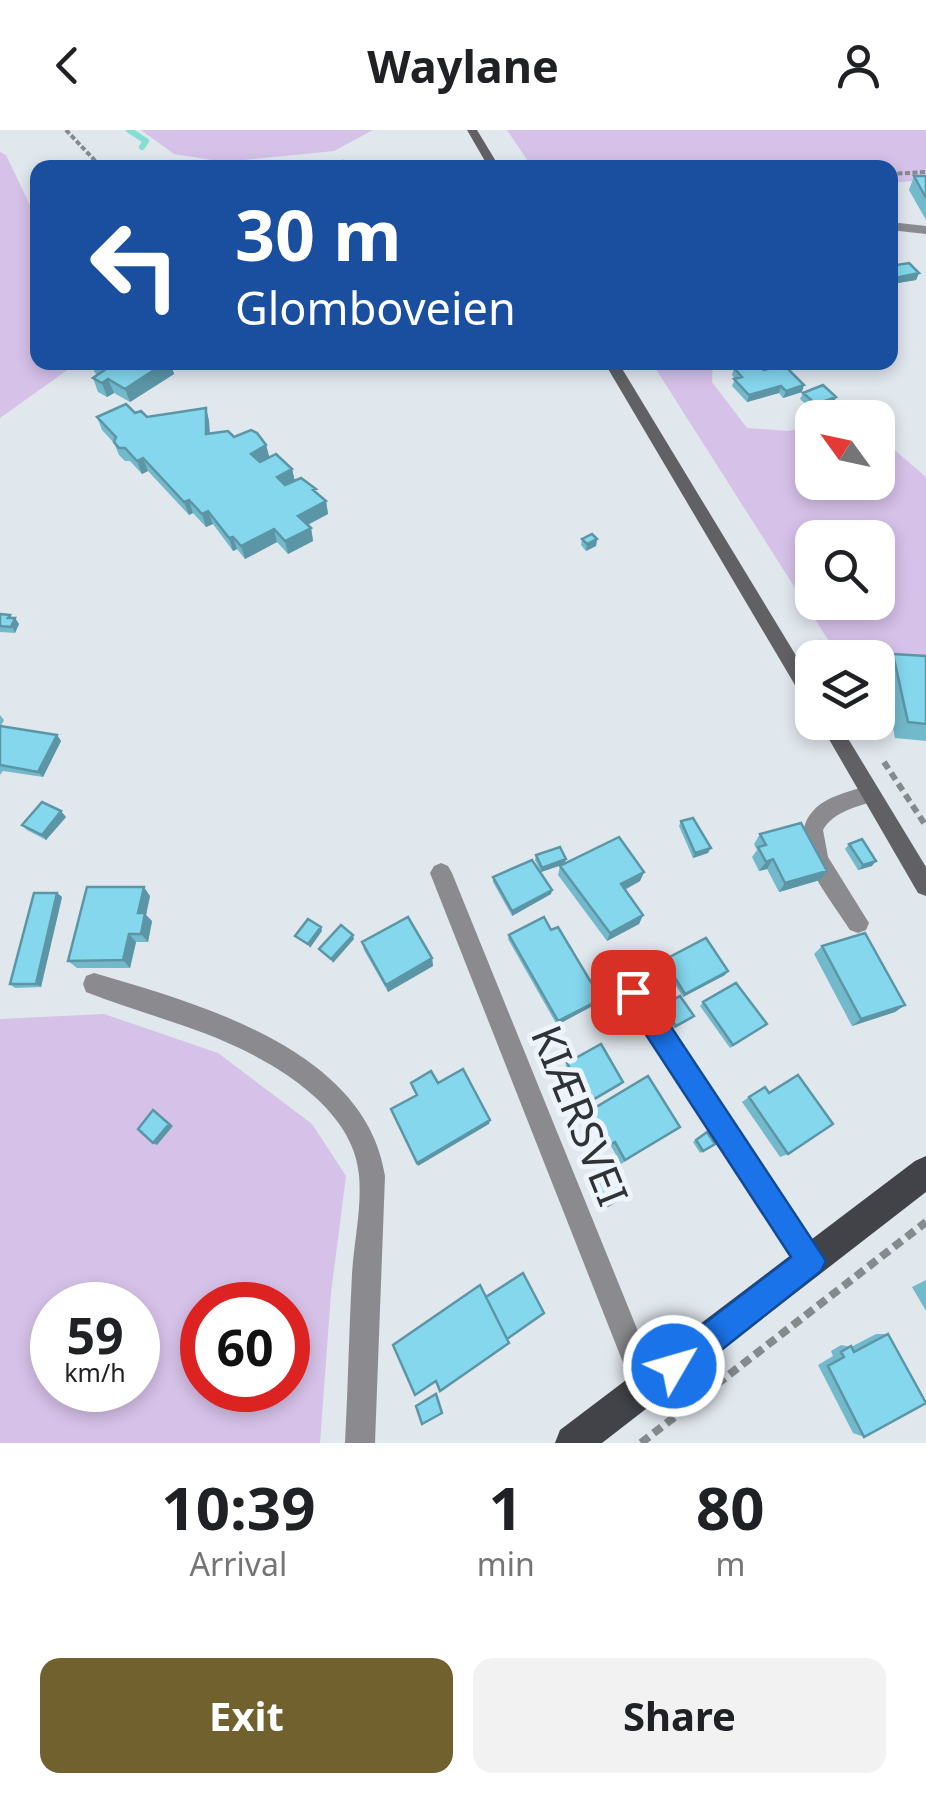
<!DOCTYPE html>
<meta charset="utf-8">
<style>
body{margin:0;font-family:"Noto Sans",sans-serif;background:#f2f2f2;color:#202124;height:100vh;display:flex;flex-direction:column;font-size:38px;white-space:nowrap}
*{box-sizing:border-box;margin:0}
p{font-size:32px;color:#757577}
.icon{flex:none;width:55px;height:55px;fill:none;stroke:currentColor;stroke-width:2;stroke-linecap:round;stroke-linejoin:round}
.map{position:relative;height:1313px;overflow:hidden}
.drawer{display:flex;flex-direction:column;background:#fff;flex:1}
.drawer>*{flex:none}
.guide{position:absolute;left:30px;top:30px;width:868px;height:210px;border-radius:20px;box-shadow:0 5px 15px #0003;background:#1a4fa0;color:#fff;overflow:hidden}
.needle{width:65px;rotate:303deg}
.fabs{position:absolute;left:795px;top:270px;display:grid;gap:20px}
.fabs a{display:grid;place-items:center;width:100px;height:100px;border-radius:20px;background:#fff;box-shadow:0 5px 15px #0003;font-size:50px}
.speed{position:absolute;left:30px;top:1152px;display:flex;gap:20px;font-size:50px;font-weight:700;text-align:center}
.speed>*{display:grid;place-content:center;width:130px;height:130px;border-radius:50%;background:#fff;box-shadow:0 5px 15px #0003;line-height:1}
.speed small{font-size:25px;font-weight:400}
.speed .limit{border:15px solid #d22;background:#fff;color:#111}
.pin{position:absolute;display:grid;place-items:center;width:85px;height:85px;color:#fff;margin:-42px;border-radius:20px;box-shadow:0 5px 15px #0006}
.me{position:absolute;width:110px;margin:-55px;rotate:52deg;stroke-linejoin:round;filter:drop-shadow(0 0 8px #0008)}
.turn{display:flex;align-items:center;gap:35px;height:210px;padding:0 40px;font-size:45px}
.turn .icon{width:130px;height:130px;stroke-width:2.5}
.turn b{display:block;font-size:70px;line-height:85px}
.eta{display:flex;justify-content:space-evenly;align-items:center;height:170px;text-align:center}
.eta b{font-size:60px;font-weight:700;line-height:70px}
.button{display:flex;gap:20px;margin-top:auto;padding:20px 40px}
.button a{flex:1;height:115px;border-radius:20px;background:#70612e;color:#fff;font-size:40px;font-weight:700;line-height:115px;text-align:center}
.button a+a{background:#f2f2f2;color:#202124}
header{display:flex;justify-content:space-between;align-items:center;height:130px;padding:0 40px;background:#fff;font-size:45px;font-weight:700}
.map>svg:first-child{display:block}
.green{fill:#d6c1e8;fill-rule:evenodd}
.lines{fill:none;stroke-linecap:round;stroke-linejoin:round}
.stream{stroke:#86ddd2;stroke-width:6}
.path-far2{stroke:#858a8d;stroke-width:4;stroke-dasharray:5 2.5;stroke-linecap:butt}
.path-far1{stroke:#858a8d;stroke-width:6;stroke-dasharray:8 5;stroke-linecap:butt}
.path{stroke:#858a8d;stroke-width:8;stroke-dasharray:10 6;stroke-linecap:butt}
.lane{fill:#8b8b8f;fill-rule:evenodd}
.street{fill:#8b8b8f;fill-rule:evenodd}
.secondary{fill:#606065;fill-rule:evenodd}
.primary{fill:#424348;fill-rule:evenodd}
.wall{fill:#72b9cc}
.shaded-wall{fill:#5c96a6}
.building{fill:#84d7ed;stroke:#5c96a6;stroke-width:2.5}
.route{fill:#1a73e8;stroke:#114b97;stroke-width:2.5}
.labels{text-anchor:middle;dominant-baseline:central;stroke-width:10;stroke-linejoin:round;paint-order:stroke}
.near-street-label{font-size:42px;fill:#303335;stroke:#edf4fb}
</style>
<header><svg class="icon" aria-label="back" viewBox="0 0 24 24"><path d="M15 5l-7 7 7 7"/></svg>Waylane<svg class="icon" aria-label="person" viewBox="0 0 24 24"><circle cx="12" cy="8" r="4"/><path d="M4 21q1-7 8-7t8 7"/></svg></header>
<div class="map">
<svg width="926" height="1313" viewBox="0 0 926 1313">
<rect width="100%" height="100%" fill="#e0e7ed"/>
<path class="green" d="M141 0H373L334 21 224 32 174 24Z
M507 0H926V50L890 53V38L532 37Z
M0 22 6 25 37 90 38 232 77 233 0 288Z
M652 233H713L712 252 747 298 788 301 812 296V352H878V306L926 347V539L878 533V528L839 527ZM812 408H878V472H812Z
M104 884 218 923 312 994 346 1046 331 1163 320 1313H0V889ZM52 1175H138V1260H52ZM202 1175H288V1260H202Z"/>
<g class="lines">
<path class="stream" d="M129 0 146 11 142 17"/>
<path class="path-far2" d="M66 0 102 38
M890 44 926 42"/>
<path class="path-far1" d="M884 632 926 696"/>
<path class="path" d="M641 1313 926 1092"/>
<path class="lane" d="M870 655 877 658 880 664 877 670C857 677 834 681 823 700L828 727 869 793 866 800 858 803 850 800C832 770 782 715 813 681 826 666 851 661 870 655Z"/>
<path class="street" d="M890 92 926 96V104L890 100Z
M441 733 448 736 452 743 661 1258 657 1268 647 1272 637 1268 633 1258 430 743 434 736Z
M94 843C199 874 366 919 385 1046L375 1313H345C348 1257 349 1200 352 1144 354 1111 362 1078 359 1045 354 984 288 941 237 917 188 894 136 882 86 862L83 854 86 846Z
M633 851 641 854 820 1122 824 1131 820 1140 811 1144 802 1140 625 870 622 862 625 854Z"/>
<path class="secondary" d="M467 0H477L500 38H489Z
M604 232H618L812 552V574L805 572Z
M819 592H838L926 737V766L918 763Z"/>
<path class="primary" d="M926 1026V1062L602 1313H555L560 1300 915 1031Z"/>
</g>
<path class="wall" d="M914 46H926V90L909 60Z
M890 136 919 143 916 150 892 154 890 152Z
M90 232H170L174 244 130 272 114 263 107 267 98 262 93 248 98 245 95 243Z
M734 238 764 240 802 262 783 268 779 263 747 272 732 256 735 249 732 245Z
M803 263 834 274 813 281 800 269Z
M206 278 209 291 210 303 234 307 266 315 269 327 292 339 295 351 317 364 326 371 328 384 308 395 311 398 313 411 288 424 277 412 245 429 237 419 233 421 213 394 206 397 193 383 189 385 148 341 142 344 130 331H125L119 325 114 313 102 300 97 287 135 283 147 287Z
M582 409H597L596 416 586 421 581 415Z
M0 484 10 485 12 488H15L19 494 15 503 0 502Z
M893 524 926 526V611L895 608 882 541Z
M0 585 4 590 1 596 57 605 61 611 43 647 3 641 0 645Z
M66 687 46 710 27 700 22 695Z
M681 691 708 723 693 728 679 696Z
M760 704 820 750 779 762 767 739 759 741 752 727 757 720 754 714Z
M849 714 872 736 858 740 845 719Z
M536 725 565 734 644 742 640 751 625 760 643 785 639 794 607 811 558 745 560 736 564 734 541 742 535 730Z
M493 747 552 760 551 764 512 786 493 752Z
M57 763 62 767 41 857 15 858 10 854Z
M150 766 146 785 152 791 148 812H136L130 838H77L68 831Z
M509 805 600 872 557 895 508 809Z
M362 812 432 828 433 836 388 862 364 820Z
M822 816 905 875 895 882 852 896 814 824Z
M664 830 725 845 683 867 662 834Z
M703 872 767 894 730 918 700 876Z
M662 876 694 886 691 889 673 899 660 879Z
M567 933 621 955 588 974 566 936Z
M749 967 788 1024 780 1027 742 972Z
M588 982 674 1001 621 1034 611 1016 604 1020 585 986Z
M707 1002 715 1014 700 1023 693 1012Z
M589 1047 628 1064 602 1079 587 1049Z
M926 1150V1181L912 1157Z
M876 1204H888L864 1307 853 1303 818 1235 833 1226 831 1221 841 1215 851 1217Z"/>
<path class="shaded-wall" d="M919 143 916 150 892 154 895 148Z
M166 232H170L174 244 130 272 125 259Z
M108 249 114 263 107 267 102 253Z
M804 255 802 262 783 268 786 261Z
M781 256 779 263 747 272 749 265Z
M836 267 834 274 813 281 816 274Z
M206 278 209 291 210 317 206 304Z
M266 315 270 329 255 337 251 324Z
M143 328 148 341 142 344 137 331Z
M292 339 295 352 280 360 277 347Z
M189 370 193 383 189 385 184 372Z
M326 371 328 384 301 398 298 386Z
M208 381 213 394 206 397 202 384Z
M311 398 313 411 288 424 285 411Z
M274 399 277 412 245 429 241 416Z
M233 407 237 419 233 421 229 408Z
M597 409 596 416 586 421 587 414Z
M10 485 14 491 15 488 19 494 15 503 8 488Z
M57 605 61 611 43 647 38 642Z
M61 681 66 687 46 710 42 705Z
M711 718 708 723 693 728 695 723Z
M566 729 565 734 541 742 542 738Z
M773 729 767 739 759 741 766 732Z
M876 731 872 736 858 740 863 735Z
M827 741 820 750 779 762 785 753Z
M644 742 640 751 618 763 621 754Z
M144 757 150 766 146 785 152 791 148 812 141 804 138 783Z
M552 760 551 764 512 786V781Z
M57 763 62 767 41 857 36 854Z
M643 785 639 794 607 811 610 803Z
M321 797 322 801 310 818 308 814Z
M129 804 136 812 130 838 123 830Z
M353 805 354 809 333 833 331 829Z
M432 828 433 836 388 862 386 855Z
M728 841 725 845 683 867 685 864Z
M601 869 600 872 557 895 558 891Z
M905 875 895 882 852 896 861 889Z
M153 980 173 996 157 1015 153 1013Z
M490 990 489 994 418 1036 417 1033Z"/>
<path class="building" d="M343 31 349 36 355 33 363 38H332Z
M914 46H926V68Z
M909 133 919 143 895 148 890 142V136Z
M94 232H166L125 259 108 249 102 253 93 248 106 239Z
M753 232H756L764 240 783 234 804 255 786 261 781 256 749 265 734 249 742 247 734 238Z
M823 255 836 267 816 274 803 263Z
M126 274 135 283 141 281 147 287 206 278V304L228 301 234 307 251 300 257 303 266 315 251 324 260 332 276 324 292 339 277 347 285 355 301 348 316 359 313 360 326 371 298 386 311 398 285 411 274 399 241 416 233 407 229 408 208 381 202 384 189 370 184 372 143 328 137 331 125 318H119L114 312 116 307 97 287Z
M592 404 597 409 587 414 582 409Z
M0 484 10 485 8 488H15L11 497 0 496Z
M893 524 926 526V594L908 592Z
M0 596 57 605 38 642 0 635Z
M42 672 61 681 42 705 22 695Z
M693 688 711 718 695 723 681 691Z
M801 693 827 741 785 753 773 729 766 732 758 717 766 715 760 704Z
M619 707 644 742 621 754 643 785 610 803 560 736Z
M862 709 876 731 863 735 849 714Z
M560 717 566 729 542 738 536 725Z
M532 730 552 760 512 781 493 747Z
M87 757H144L138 783H145L141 804H129L123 830 68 831Z
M34 763H57L36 854H10Z
M408 787 432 828 386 855 362 812Z
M544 787 551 800 558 797 601 869 558 891 509 805Z
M308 789 321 797 308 814 295 806Z
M341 795 353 805 331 829 319 819Z
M865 803 905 875 861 889 822 816Z
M706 808 728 841 685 864 664 830Z
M736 853 767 894 733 915 703 872Z
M680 866 694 886 676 896 662 876Z
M601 914 623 952 589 972 567 933Z
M463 939 490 990 417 1033 391 979 417 965 411 953 431 941 438 953Z
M798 945 833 994 788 1024 749 967 765 957 769 963Z
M648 946 680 997 625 1030 615 1012 608 1016 588 982Z
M153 980 169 994 153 1013 138 999Z
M707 1002 715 1014 703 1021 696 1010Z
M612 1034 628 1064 604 1078 589 1047Z
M523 1143 544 1183 507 1209 486 1167Z
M480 1155 509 1213 440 1261 436 1251 415 1265 393 1215Z
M888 1204 926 1273 864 1307 828 1236 844 1227 841 1222 851 1216 854 1222Z
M436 1264 442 1283 422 1294 416 1276Z"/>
<path class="route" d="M633 849 642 853 826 1131 821 1141 686 1248 674 1252 663 1248 658 1236 663 1225 791 1127 624 871 620 862 624 853Z"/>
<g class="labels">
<g class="near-street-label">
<text transform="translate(581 985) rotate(68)">KIÆRSVEI</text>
</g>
</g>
</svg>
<div class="fabs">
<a><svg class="needle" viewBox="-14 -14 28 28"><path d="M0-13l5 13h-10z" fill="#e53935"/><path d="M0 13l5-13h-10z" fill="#757577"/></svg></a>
<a><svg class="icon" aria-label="search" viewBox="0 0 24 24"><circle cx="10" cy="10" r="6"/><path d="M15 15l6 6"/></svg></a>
<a><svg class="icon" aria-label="layers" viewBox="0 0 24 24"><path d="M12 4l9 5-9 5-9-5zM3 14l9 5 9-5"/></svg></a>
</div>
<div class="speed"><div>59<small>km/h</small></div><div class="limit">60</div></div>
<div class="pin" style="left:633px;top:862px;background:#d93025"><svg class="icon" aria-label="arrive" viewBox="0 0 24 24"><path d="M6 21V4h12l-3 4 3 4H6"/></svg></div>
<svg class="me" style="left:674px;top:1236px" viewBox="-20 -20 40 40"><circle r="17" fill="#1a73e8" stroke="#fff" stroke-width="3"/><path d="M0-11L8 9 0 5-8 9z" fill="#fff"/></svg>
<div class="guide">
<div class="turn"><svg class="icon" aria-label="left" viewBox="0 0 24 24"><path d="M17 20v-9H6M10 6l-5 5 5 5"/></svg><div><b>30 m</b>Glomboveien</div></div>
</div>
</div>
<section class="drawer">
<div class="eta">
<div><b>10:39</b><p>Arrival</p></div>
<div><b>1</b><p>min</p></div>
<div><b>80</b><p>m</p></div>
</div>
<div class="button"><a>Exit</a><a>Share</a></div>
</section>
